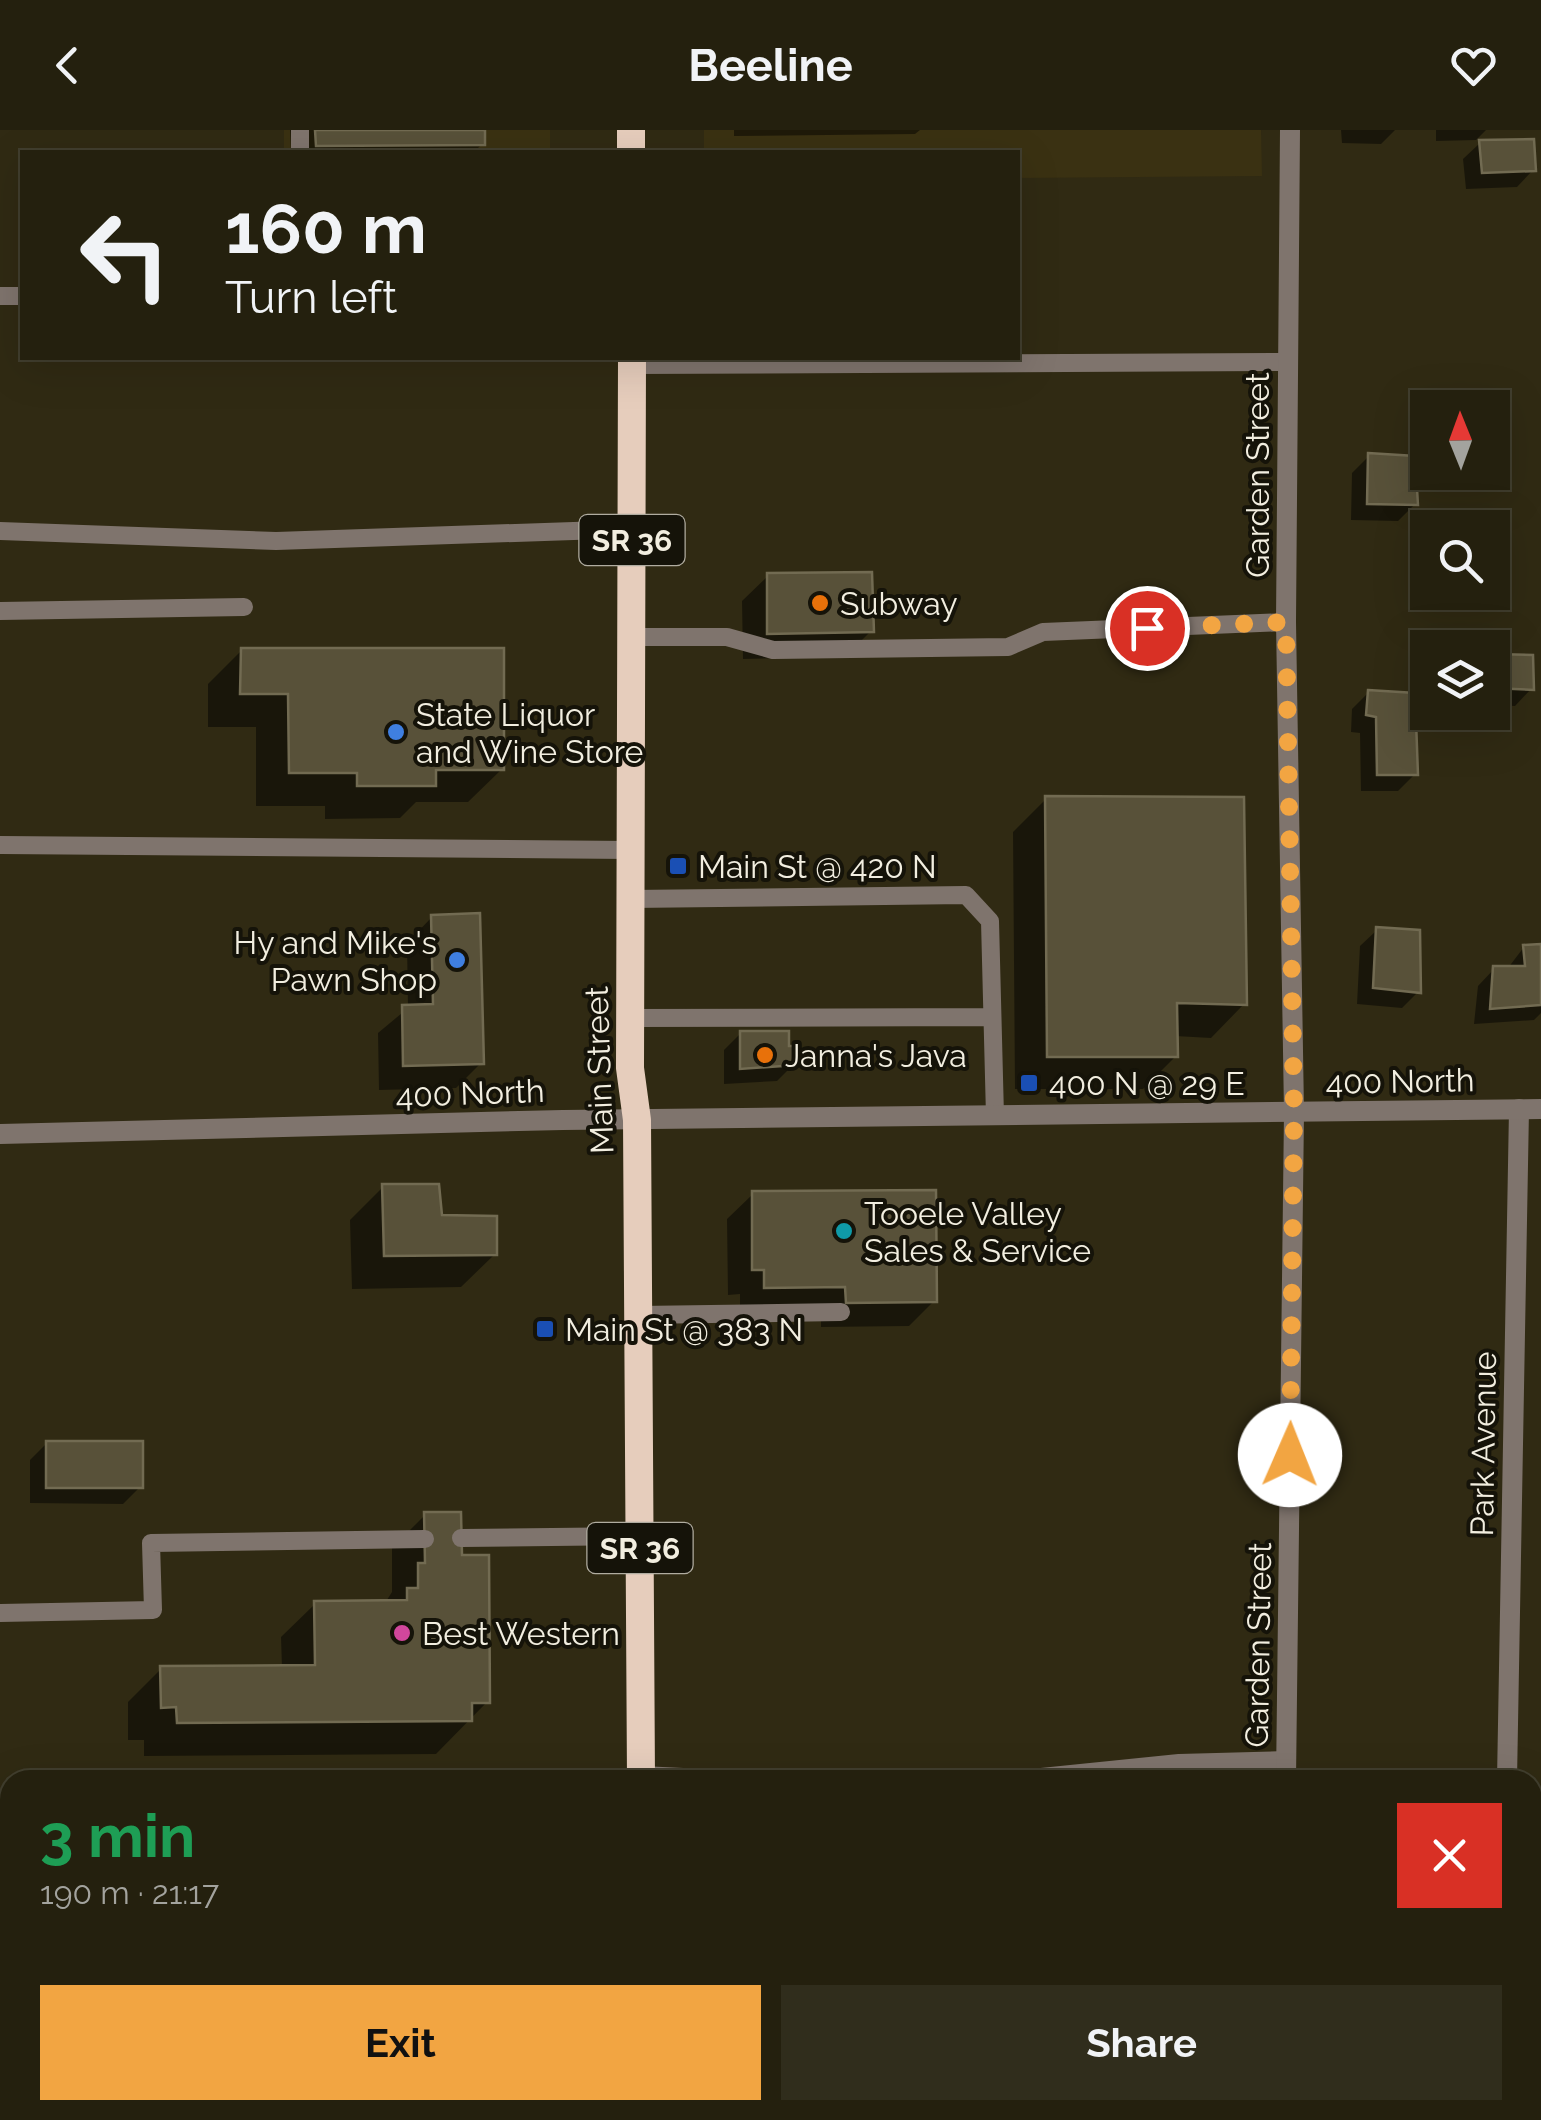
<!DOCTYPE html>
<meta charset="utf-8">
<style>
body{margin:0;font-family:Raleway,sans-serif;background:#302d1c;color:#f1f3f6;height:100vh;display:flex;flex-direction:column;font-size:38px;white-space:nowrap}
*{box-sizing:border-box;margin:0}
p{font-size:32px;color:#a3a39e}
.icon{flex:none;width:55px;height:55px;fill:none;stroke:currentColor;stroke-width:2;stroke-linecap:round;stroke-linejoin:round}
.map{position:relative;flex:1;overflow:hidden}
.details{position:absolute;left:0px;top:1640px;width:1542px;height:350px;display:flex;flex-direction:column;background:#24200e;border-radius:30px 30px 0 0;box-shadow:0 10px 40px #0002,0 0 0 2px #413e2e}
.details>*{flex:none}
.banner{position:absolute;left:20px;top:20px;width:1000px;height:210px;border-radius:0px;box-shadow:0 10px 40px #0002,0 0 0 2px #413e2e;background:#24200e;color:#f1f3f6;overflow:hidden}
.needle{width:65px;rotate:359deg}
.buttons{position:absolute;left:1410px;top:260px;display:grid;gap:20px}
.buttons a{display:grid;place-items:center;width:100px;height:100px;border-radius:0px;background:#24200e;box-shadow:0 10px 40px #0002,0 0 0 2px #413e2e;font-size:50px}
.pin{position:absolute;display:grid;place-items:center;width:85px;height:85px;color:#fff;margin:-42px;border:5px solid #fff;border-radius:50%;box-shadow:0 2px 10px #0007}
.me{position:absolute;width:110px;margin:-55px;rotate:1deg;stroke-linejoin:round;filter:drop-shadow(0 0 8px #0008)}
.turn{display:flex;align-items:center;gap:35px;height:210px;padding:0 40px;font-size:45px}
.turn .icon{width:130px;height:130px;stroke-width:2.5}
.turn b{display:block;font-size:70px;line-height:85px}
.round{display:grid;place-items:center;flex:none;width:105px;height:105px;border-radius:0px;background:#302d1c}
.headline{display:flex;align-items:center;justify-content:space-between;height:170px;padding:0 40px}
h1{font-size:60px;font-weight:700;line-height:75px;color:#1e9e55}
.action{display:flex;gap:20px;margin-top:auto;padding:20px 40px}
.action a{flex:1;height:115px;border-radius:0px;background:#f2a542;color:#111;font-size:40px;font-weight:700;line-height:115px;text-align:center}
.action a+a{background:#302d1c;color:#f1f3f6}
header{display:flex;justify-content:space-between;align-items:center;height:130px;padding:0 40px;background:#24200e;font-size:45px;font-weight:700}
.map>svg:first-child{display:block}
.built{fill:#3a3112}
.shadow{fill:#0007}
.building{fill:#585139;stroke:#726b52;stroke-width:2.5}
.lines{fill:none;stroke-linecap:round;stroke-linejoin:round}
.service{stroke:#7f746d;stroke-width:18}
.minor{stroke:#7f746d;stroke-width:20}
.tertiary{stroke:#7f746d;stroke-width:20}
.trunk{stroke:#e6cdbc;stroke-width:28}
.route{stroke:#f2a542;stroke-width:18;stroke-dasharray:0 32.4}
.food-dot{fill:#e8710a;stroke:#151309;stroke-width:4}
.shop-dot{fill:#3f7fe0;stroke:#151309;stroke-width:4}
.transit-dot{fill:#1a4fb4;stroke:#151309;stroke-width:4}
.culture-dot{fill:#0f9aa8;stroke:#151309;stroke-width:4}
.hotel-dot{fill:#d1479c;stroke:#151309;stroke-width:4}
.labels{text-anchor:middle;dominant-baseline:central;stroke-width:8;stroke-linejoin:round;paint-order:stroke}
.shield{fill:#151309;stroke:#b0aca0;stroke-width:2.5}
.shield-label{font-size:30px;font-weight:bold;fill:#f2eee0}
.street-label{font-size:32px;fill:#f2eee0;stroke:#151309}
.poi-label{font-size:32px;fill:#f2eee0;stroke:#151309;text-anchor:start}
</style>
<header><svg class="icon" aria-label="back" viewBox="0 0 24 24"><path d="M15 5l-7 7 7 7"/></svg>Beeline<svg class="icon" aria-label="heart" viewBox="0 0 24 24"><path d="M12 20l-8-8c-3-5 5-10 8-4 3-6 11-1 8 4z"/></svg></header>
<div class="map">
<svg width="1541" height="1990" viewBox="0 0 1541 1990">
<rect width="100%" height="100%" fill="#302a13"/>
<path class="built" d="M284 0H550V22H284Z
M704 0H1261L1262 46 1018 48V22H704Z
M708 1980H1269V1990H708Z"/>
<path class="shadow" d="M290 0H482V14L474 22H291Z
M734 0H920L915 4 734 6Z
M1341 0H1395L1381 14 1342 13Z
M1436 0H1486L1476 10 1436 11Z
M1480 13 1533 40 1517 57 1466 59 1463 29Z
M1369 326 1415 374 1398 391 1351 390 1352 343Z
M768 446 871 501 846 526 743 529 742 471Z
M242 520 502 639 468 672H416L400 688 325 689V676H256V597H208V554Z
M1492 526 1531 559 1515 576 1492 575Z
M1428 540V571H1424L1425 542Z
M1369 562 1415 644 1398 661H1361L1360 603 1351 602 1352 579Z
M1046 669 1244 874 1211 908 1175 906 1176 926 1143 959H1015L1013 702Z
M432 787 481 933 456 958 379 960 378 903 408 878 407 813Z
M1377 800 1418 862 1402 878 1357 874 1360 816Z
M1524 817H1541V883L1534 890 1474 894 1478 856 1494 839 1508 838Z
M741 903 786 919 794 934 777 951 724 954V920Z
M383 1057 439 1088 495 1124 461 1157 352 1159 350 1090Z
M753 1064 934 1171 909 1196 821 1197V1181L740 1182V1164L728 1165 727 1089Z
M47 1313 140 1357 123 1374 30 1373V1330Z
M425 1385 459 1427 487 1572 436 1624 144 1626V1610H128V1572L162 1538H282L281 1507 315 1474 385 1473 392 1462V1418Z
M150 1980H432V1983L425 1990H150Z
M802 1980H924L919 1985 802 1986Z
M1104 1980H1242V1990H1104Z"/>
<path class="building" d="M315 0H485V15L316 16Z
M1534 9 1536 41 1482 43 1479 10Z
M1368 323 1415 326 1418 375 1367 374Z
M872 442 874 502 767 504V443Z
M241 518H504V640H436V656H357V643H289L288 564H240Z
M1492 524 1533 525 1534 560 1492 558Z
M1368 560 1415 563 1418 645H1377L1376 587 1366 585Z
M1045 666 1244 667 1247 875 1177 873 1178 927H1047Z
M480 783 484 934 403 936 402 875 433 874 431 785Z
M1376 797 1420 800 1421 863 1373 858Z
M1541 814V875L1490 879 1493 836H1525L1523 815Z
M740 901H789V916H796V935L740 939Z
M382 1054H439L442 1085 497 1086V1125L384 1126Z
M936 1060 937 1172 846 1173 845 1157 764 1158V1140H752V1061Z
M46 1311H143V1358H46Z
M424 1382H461L462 1425H489L490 1573H472V1591L177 1593 176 1577 161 1578 160 1536 315 1535 314 1471 407 1470V1458H418V1433H425Z
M227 1980H435V1984H227Z
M1110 1980H1244V1990H1110Z"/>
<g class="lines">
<path class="service" d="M300 22V0
M0 166H22
M632 235 1288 232
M0 401 276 411 632 399
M0 481 244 477
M632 507H727L773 520 1008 517 1043 502 1286 492
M0 715 631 720
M631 769 966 765 990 791 995 986
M631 888 992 887
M639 1185 841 1182
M461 1408 640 1406
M0 1483 153 1480 151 1413 425 1409
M641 1645 746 1650
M1012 1650 1179 1633 1286 1630
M846 1980V1990
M1492 1990V1980"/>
<path class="minor" d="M1286 1650 1294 982 1286 492 1290 0
M1507 1650 1519 979
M1532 1729H1541
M1288 1980V1990"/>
<path class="tertiary" d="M0 1004 563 990 1541 979"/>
<path class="trunk" d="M631 0V22
M632 228 630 938 637 990 641 1650
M643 1980V1990"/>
</g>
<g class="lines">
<path class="route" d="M1147 498 1286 492 1294 982 1290 1325"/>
</g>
<g class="food-dot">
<circle cx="820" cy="473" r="10"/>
<circle cx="765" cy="925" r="10"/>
</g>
<g class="shop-dot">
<circle cx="396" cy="602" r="10"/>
<circle cx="457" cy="830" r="10"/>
</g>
<g class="transit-dot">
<rect x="668" y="726" width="20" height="20" rx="5"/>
<rect x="1019" y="943" width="20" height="20" rx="5"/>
<rect x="535" y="1189" width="20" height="20" rx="5"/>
</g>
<circle class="culture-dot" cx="844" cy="1101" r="10"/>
<circle class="hotel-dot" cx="402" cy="1503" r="10"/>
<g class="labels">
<g class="shield">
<rect x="579.5" y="385" width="105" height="50" rx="8"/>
<rect x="587.5" y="1393" width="105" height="50" rx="8"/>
</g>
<g class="shield-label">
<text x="632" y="410">SR 36</text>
<text x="640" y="1418">SR 36</text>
</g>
<g class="street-label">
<text transform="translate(1257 345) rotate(-90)">Garden Street</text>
<text transform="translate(599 940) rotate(-92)">Main Street</text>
<text transform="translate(1400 951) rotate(-1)">400 North</text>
<text transform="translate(470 963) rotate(-2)">400 North</text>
<text transform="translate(1483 1314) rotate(-89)">Park Avenue</text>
<text transform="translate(1258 1515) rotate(-89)">Garden Street</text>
</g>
<g class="poi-label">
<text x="840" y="473">Subway</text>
<text x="416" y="584">State Liquor<tspan x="416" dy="37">and Wine Store</tspan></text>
<text x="698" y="736">Main St @ 420 N</text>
<text x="437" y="812" text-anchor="end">Hy and Mike's<tspan x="437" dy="37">Pawn Shop</tspan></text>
<text x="785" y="925">Janna's Java</text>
<text x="1049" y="953">400 N @ 29 E</text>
<text x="864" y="1083">Tooele Valley<tspan x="864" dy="37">Sales &amp; Service</tspan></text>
<text x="565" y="1199">Main St @ 383 N</text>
<text x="422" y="1503">Best Western</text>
</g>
</g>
</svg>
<div class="buttons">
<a><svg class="needle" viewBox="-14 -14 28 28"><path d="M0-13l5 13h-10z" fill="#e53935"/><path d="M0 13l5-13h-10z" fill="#a3a39e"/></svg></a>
<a><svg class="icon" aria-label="search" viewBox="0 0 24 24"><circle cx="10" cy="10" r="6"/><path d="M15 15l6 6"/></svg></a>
<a><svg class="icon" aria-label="layers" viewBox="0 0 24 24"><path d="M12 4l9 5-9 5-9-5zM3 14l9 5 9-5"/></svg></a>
</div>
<div class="pin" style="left:1147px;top:498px;background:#d93025"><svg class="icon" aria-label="arrive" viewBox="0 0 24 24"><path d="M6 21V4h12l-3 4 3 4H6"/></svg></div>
<svg class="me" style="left:1290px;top:1325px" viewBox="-20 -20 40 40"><circle r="19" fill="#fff"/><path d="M0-13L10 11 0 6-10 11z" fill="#f2a542"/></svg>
<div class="banner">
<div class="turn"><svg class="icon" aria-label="left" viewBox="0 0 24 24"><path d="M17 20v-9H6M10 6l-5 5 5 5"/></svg><div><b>160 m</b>Turn left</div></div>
</div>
<section class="details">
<div class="headline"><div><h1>3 min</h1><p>190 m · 21:17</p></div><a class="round" style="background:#d93025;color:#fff"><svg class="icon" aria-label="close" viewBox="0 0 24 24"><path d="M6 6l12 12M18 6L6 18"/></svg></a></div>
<div class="action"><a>Exit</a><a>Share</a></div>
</section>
</div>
